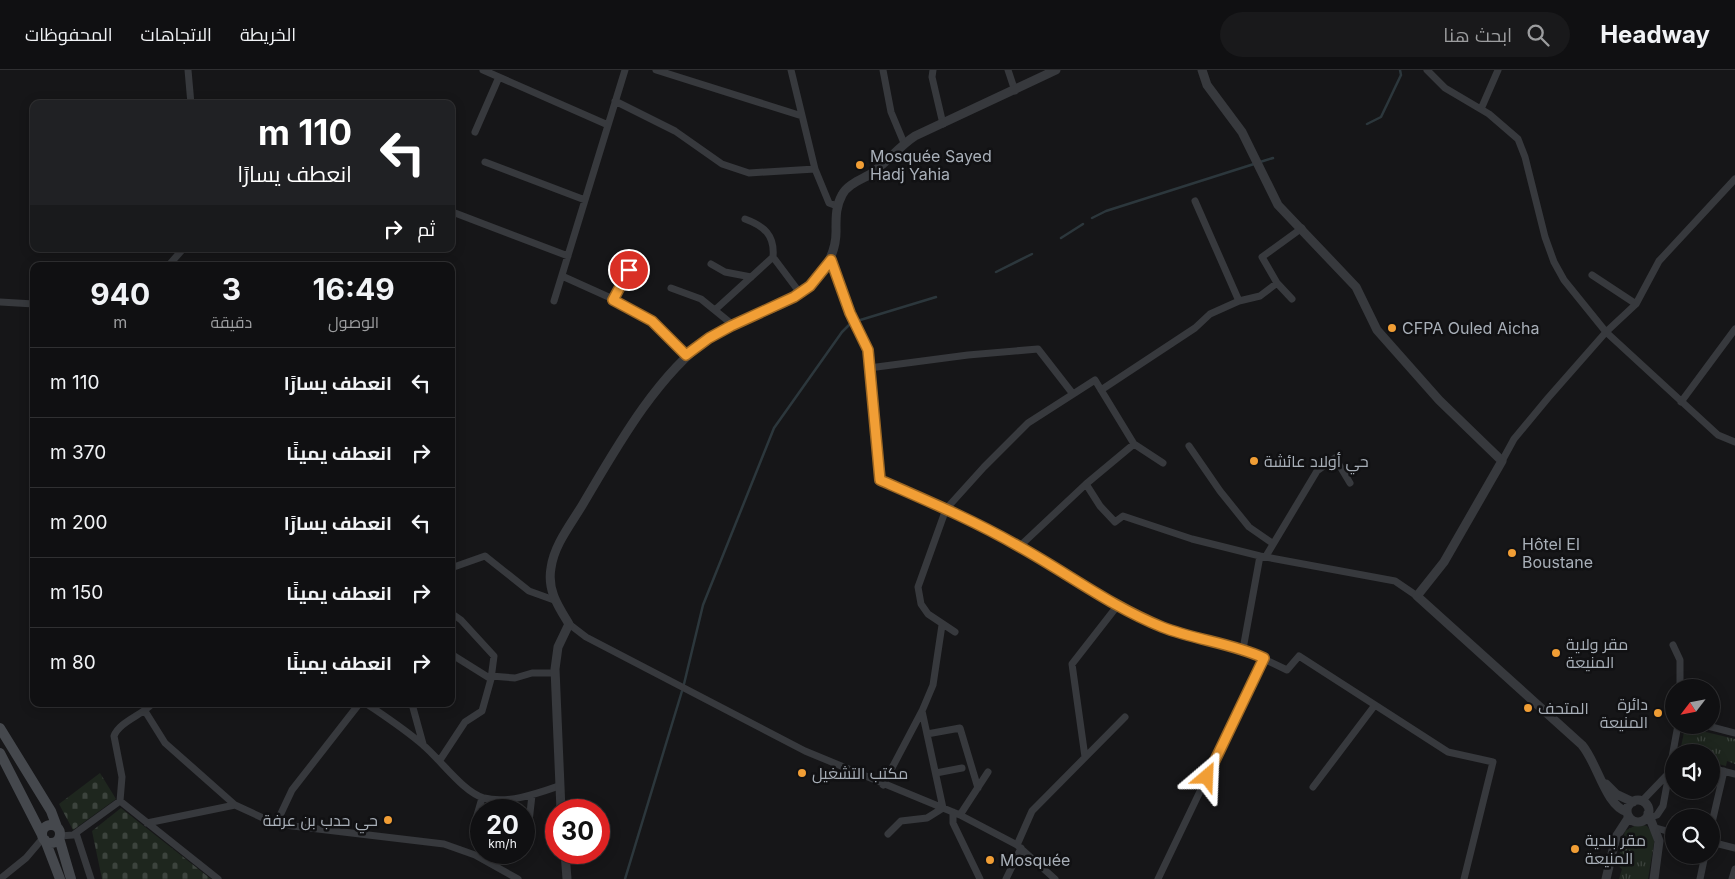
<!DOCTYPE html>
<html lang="ar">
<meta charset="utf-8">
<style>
body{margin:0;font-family:Inter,Cairo,sans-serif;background:#19191b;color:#f1f3f6;direction:rtl;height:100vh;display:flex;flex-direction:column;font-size:19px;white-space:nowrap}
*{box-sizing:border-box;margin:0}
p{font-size:16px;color:#9c9d9f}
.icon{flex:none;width:28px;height:28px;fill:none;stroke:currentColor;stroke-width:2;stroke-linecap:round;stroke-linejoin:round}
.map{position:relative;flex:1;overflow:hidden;direction:ltr}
.sheet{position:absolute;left:30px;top:192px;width:425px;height:445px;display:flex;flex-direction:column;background:#101012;border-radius:10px;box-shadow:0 2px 12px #0003,0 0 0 1px #303032;direction:rtl}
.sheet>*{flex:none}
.banner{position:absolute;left:30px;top:30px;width:425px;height:152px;border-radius:10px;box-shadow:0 2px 12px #0003,0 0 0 1px #303032;direction:rtl;background:#202124;color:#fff;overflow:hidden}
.needle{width:32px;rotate:238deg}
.controls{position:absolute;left:1665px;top:609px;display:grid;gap:10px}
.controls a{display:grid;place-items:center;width:55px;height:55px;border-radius:50%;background:#101012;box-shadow:0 2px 12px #0003,0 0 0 1px #303032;font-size:25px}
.speed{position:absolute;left:470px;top:729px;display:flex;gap:10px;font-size:25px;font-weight:700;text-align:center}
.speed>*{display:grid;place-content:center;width:65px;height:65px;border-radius:50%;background:#101012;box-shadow:0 2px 12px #0003,0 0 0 1px #303032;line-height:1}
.speed small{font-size:12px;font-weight:400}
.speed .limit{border:8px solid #d22;background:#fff;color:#111}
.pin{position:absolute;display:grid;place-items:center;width:42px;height:42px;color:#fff;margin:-21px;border:2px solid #fff;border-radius:50%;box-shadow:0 1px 5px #0007}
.me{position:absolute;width:55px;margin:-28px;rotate:26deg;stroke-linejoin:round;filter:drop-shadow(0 0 4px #0008)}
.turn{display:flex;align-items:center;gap:18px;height:105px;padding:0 20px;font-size:22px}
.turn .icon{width:65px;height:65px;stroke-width:2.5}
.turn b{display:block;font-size:35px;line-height:42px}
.then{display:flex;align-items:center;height:48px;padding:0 20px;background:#0003;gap:10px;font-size:19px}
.eta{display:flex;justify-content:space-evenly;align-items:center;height:85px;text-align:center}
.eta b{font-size:30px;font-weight:700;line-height:35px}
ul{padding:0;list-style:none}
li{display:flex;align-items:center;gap:15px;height:70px;padding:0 20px;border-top:1px solid #303032}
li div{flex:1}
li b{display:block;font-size:19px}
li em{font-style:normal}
header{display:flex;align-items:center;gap:30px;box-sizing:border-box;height:70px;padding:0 25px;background:#101012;border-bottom:1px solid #303032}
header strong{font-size:24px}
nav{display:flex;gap:28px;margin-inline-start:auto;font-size:18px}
.search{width:350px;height:45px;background:#19191b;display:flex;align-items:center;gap:12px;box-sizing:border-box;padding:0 18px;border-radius:28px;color:#9c9d9f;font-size:19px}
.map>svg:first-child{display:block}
.cemetery{fill:url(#cemetery-stones)}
.park{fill:url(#park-tufts)}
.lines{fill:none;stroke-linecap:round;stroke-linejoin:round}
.stream{stroke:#2c373c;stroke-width:2.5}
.minor{stroke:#37393d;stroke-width:7}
.tertiary{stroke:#37393d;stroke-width:9}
.secondary{stroke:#45484d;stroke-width:10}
.route-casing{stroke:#9d6722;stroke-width:12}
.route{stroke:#f19e35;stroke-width:9}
.poi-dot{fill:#f19e35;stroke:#111113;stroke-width:2}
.labels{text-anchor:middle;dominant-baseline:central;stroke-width:5;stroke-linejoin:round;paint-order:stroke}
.poi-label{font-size:16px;fill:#a8afb8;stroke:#111113;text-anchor:start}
</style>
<header>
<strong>Headway</strong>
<div class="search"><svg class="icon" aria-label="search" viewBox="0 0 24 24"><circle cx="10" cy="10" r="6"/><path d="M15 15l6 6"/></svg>ابحث هنا</div>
<nav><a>الخريطة</a><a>الاتجاهات</a><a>المحفوظات</a></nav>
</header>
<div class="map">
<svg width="1735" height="809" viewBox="0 0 1735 809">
<defs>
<pattern id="cemetery-stones" width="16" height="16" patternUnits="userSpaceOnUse" patternTransform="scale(1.25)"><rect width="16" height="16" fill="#1e261e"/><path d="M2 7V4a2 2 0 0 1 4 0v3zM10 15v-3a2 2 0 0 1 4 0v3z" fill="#3c433d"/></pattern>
<pattern id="park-tufts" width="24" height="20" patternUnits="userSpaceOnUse" patternTransform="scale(1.25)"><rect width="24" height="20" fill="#1e261e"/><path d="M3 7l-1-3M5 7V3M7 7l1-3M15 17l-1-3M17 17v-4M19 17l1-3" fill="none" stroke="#3c433d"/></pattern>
</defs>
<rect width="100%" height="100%" fill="#161618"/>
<path class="cemetery" d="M100 703 116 729 73 760 59 734Z
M121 738 211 809H102L92 761Z"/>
<path class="park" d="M1685 657 1735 669V694L1727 691 1726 696 1711 692V682H1680Z
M1638 754 1647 756 1655 767 1648 809H1619L1622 799 1617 795 1625 761Z"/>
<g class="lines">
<path class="stream" d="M1367 54 1381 47 1401 5 1400 0
M1260 92 1273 88
M1092 148 1106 141 1254 94
M1061 168 1083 154
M996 202 1032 184
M857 251 936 227
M684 614 703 535 774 358 842 262 851 253
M625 809 682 621"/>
<path class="minor" d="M188 0 191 34
M483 0 608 55
M656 0 802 46
M791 0 815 99 829 133 837 136
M883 0 891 42 904 73
M933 0 932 7 943 54
M1008 0 1015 21
M1427 0 1445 18 1489 44 1518 69 1525 87 1545 167 1554 192 1564 210 1606 262 1718 365 1735 372
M615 31 675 61 722 94 749 103 815 99
M1481 39 1498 0
M475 62 499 7
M485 92 585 130
M1195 131 1239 231
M455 143 568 186
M773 187 800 223
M831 190 837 212 868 280 880 410 946 439 1020 476 1118 535 1163 557 1243 579 1287 600 1299 586 1448 682 1493 692 1464 809
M711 194 725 202 751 207
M168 196 183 179
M1592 205 1636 234
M562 206 613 229 652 251 686 285
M671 218 701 229 733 255
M613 229 638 186
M1292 229 1277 213 1262 187 1302 158
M554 231 625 0
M0 232 34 234
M716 239 773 187C775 165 764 156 745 149
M869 298 968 285 1038 279 1073 324
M1101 320 1195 258 1210 244 1239 231 1260 226 1277 213
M1681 332 1735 259
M1189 376 1220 421 1249 457 1272 473
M1502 391 1514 369 1548 328 1606 262 1636 234 1659 191 1735 109
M1086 414 1100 436 1115 452 1123 446 1192 469 1260 486 1395 511 1417 526
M1020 476 1086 414 1134 374
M1266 486 1317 401 1335 388 1350 413
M451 498 485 486 529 521 554 530
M569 554 586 567 805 681 960 745 1017 775 1055 809
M955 562 928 544 921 534 918 517 946 439 984 397 1028 353 1095 310 1134 374 1163 393
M1673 575 1680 590V618
M1243 579 1260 486
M451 584 491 609
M491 606 515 608 532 603H555
M367 634C386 647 406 660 423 675 440 689 463 722 484 728 508 734 536 724 559 716
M412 634 423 674
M145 641 165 673 235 735 276 754 444 774 475 785 518 809
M1704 655 1735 663
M927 664 960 658 978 718
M1085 687 1072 594 1118 535
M440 690 465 652 482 641 491 609 494 586 461 550 451 543
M1711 698 1735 704
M936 703 962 698
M883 715 922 641
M1313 717 1375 635
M120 731 218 809
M1642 731 1666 706
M953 742V753L980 809
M960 745 988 702
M1645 749 1657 745 1663 736 1678 655
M475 752 482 728
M529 752 532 725
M147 753 235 735
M276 754 292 720 359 634
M1711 757 1724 701
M1656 758 1674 763
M76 763 91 809
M888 764 901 751 927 748 943 738 922 641 933 615 942 555
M60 766 73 765 120 731 122 707 114 666C119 652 142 645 152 634
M1711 772 1735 778
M1017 775 1032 741 1125 647
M0 809 26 788 43 768
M1006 809 1021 778
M1158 809 1264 588
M1700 809 1705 785
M1732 809 1735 799"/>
<path class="tertiary" d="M1202 0 1207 15 1242 62 1278 135 1356 217 1377 260 1439 330 1502 391 1444 492 1417 526 1582 675C1598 694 1605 735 1627 742
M1606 714 1616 724 1633 732
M1627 741a11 11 0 1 1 22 0a11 11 0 1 1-22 0Z
M561 740 555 599 558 577 569 554C558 536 547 520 551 498 554 475 571 454 583 434 615 380 656 306 708 269 739 246 783 242 811 214 827 198 837 181 836 158 836 146 836 136 842 125 847 115 860 110 869 105 886 94 898 77 915 66L1056 0
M1648 743 1659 771 1654 809
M565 782 567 809
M1606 809 1616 767 1629 747"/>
<path class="secondary" d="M0 658 51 741 57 757
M0 683 42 765
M42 764a9 9 0 1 1 18 0a9 9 0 1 1-18 0Z
M59 768 71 809
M45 770 60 809"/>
</g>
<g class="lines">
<g class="route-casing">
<path id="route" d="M629 200 613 230 652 251 686 285 709 268 731 256 794 227 810 216 831 190 850 243 868 280 880 410C928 431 975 451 1020 477 1067 503 1112 537 1162 557 1195 570 1231 573 1264 588L1207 707"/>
</g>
<use href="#route" class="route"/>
</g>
<g class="poi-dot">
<circle cx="860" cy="95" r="5"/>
<circle cx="1392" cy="258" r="5"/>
<circle cx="1254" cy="391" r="5"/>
<circle cx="1512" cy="483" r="5"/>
<circle cx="1556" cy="583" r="5"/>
<circle cx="1528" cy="638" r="5"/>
<circle cx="1658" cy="643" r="5"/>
<circle cx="802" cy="703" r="5"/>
<circle cx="388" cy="750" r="5"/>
<circle cx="1575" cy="779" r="5"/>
<circle cx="990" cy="790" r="5"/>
</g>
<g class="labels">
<g class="poi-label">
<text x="870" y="86">Mosquée Sayed<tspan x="870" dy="18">Hadj Yahia</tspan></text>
<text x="1402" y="258">CFPA Ouled Aicha</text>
<text x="1264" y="391">حي أولاد عائشة</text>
<text x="1522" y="474">Hôtel El<tspan x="1522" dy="18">Boustane</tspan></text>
<text x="1566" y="574">مقر ولاية<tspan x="1566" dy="18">المنيعة</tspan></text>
<text x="1648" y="634" text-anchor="end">دائرة<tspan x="1648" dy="18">المنيعة</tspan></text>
<text x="1538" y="638">المتحف</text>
<text x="812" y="703">مكتب التشغيل</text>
<text x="378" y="750" text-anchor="end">حي حدب بن عرفة</text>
<text x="1585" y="770">مقر بلدية<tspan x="1585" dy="18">المنيعة</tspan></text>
<text x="1000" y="790">Mosquée</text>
</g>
</g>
</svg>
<div class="controls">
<a><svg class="needle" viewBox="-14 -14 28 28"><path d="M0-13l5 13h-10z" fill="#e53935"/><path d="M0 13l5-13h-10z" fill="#9c9d9f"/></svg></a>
<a><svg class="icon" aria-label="sound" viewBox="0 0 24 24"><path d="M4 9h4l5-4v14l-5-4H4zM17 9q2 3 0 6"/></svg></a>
<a><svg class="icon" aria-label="search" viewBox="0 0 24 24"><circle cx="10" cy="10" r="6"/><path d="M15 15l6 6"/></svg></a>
</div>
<div class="speed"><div>20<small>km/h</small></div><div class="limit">30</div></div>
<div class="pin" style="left:629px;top:200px;background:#d93025"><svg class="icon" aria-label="arrive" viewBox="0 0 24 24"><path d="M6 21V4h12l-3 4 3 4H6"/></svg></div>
<svg class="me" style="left:1207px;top:707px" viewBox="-20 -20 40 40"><path d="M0-17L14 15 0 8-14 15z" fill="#f19e35" stroke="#fff" stroke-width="4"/></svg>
<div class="banner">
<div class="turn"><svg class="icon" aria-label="left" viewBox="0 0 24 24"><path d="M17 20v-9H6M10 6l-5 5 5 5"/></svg><div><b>110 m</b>انعطف يسارًا</div></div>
<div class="then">ثم<svg class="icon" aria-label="right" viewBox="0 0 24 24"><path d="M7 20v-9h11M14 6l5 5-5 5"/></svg></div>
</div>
<section class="sheet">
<div class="eta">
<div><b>16:49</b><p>الوصول</p></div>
<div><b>3</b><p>دقيقة</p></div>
<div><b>940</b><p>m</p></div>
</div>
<ul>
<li><svg class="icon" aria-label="left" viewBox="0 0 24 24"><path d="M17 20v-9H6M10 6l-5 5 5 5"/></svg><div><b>انعطف يسارًا</b></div><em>110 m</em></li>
<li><svg class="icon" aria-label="right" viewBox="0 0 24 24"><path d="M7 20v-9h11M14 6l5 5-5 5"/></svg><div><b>انعطف يمينًا</b></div><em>370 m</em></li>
<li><svg class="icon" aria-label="left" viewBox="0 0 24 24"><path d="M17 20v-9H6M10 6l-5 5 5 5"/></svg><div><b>انعطف يسارًا</b></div><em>200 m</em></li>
<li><svg class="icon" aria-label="right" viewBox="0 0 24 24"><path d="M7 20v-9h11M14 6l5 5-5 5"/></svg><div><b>انعطف يمينًا</b></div><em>150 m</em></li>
<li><svg class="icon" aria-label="right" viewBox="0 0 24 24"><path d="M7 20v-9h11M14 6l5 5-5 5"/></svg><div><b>انعطف يمينًا</b></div><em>80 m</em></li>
</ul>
</section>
</div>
